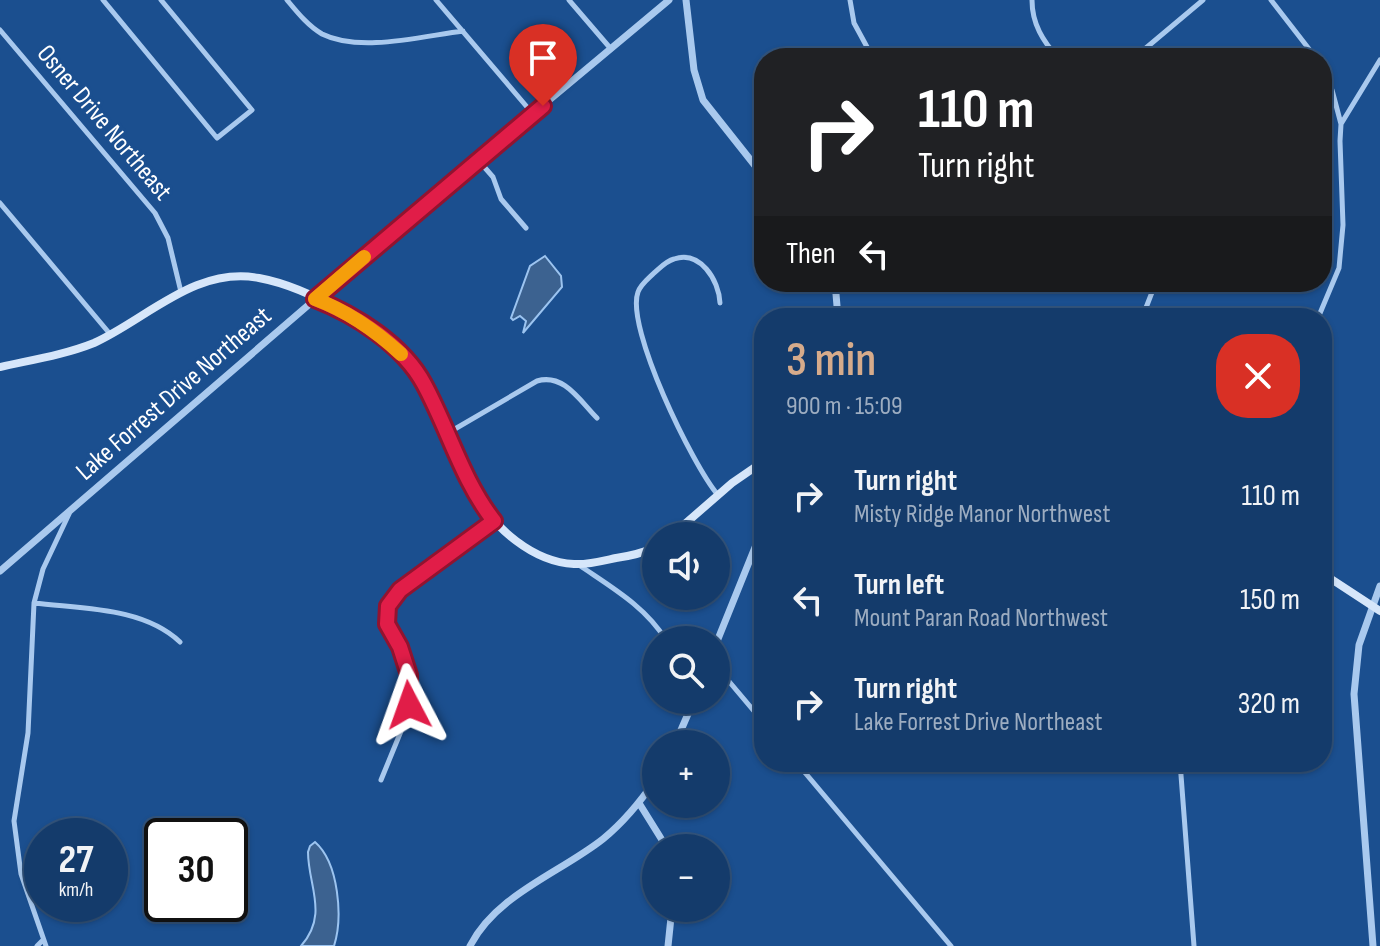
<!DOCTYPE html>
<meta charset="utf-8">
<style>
body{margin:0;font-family:"Sofia Sans Condensed",sans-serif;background:#1d4271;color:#f1f3f6;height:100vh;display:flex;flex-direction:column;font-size:30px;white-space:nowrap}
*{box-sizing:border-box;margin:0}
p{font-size:26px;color:#9dadc1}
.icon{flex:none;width:44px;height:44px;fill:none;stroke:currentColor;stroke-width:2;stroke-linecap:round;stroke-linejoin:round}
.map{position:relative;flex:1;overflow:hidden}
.panel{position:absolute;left:754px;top:308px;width:578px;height:464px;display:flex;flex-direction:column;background:#143b6b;border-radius:32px;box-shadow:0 2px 6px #0004,0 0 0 2px #33557e}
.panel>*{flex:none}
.hud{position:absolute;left:754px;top:48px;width:578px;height:244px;border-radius:32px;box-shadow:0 2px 6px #0004,0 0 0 2px #33557e;background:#202124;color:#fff;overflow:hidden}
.tools{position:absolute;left:642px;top:522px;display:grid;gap:16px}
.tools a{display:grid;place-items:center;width:88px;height:88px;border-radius:50%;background:#143b6b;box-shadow:0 2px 6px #0004,0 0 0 2px #33557e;font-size:40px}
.speed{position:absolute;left:24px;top:818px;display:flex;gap:16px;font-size:40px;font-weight:700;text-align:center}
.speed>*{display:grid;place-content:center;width:104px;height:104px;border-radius:50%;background:#143b6b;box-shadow:0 2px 6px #0004,0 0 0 2px #33557e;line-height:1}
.speed small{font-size:20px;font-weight:400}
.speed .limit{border:4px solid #111;border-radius:12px;background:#fff;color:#111}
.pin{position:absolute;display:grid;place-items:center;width:68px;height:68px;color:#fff;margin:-82px -34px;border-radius:50% 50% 50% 0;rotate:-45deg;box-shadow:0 0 8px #0007}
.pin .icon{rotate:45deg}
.me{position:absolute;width:88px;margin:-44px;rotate:356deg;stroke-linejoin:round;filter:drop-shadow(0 0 6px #0008)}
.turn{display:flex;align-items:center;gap:28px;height:168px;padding:0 32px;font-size:36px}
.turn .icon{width:104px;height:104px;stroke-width:2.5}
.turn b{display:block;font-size:56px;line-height:68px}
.then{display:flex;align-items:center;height:76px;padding:0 32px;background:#0003;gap:16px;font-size:30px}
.round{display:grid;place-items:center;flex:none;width:84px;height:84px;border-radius:32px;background:#1d4271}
.headline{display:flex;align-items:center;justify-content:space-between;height:136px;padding:0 32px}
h1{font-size:48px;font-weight:600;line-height:60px;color:#d6ab8b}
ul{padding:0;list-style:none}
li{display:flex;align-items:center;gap:24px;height:104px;padding:0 32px}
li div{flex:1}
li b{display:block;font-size:30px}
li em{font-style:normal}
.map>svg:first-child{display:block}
.water{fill:#3c6290;stroke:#9cc4f0;stroke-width:2}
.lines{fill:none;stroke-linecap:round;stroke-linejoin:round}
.minor{stroke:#a9c9ee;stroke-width:5}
.tertiary{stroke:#a9c9ee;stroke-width:7}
.secondary{stroke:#d6e6fa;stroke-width:8}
.route-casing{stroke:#92132f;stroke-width:20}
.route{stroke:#e11d48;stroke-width:14}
.slow{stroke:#f59e0b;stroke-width:14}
.labels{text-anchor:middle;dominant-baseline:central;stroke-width:6;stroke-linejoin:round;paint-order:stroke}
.street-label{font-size:26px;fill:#fff;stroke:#1b4f8f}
</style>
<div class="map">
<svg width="1380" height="946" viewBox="0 0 1380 946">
<rect width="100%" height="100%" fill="#1b4f8f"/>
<path class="water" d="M545 256 561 276 562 287 523 333 526 321 520 316 513 320 511 318 530 266Z
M315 842C339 863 343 918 334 946H301C329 914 308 886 308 852L310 846Z"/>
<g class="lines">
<path class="minor" d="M103 0 217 138 252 110 161 0
M287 0C297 12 308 26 322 34 360 53 423 36 463 31
M436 0 533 114
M569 0 611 49
M850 0 854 23 873 58
M1032 0C1032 24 1043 41 1058 58
M1271 0 1316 58
M0 30 155 213 168 238 181 292
M1134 58 1203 0
M1341 124 1380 60
M479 161 493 177 501 199 526 228
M0 203 110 334
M1142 318 1156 282
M1318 318 1339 268 1343 225 1340 141 1341 124 1332 90 1322 69
M448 433 537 381C564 373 580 401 597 418
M718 495C693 466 625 327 638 292 641 284 648 279 654 273 660 268 666 261 674 259 700 250 719 280 720 303
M579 565C611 587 645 606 666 640
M34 603C82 609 143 607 180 642
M716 666 764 723
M796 762 951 946
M1180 762 1194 946
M381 780 406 719 410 691 406 662 387 624 388 606 400 590 493 521
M37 946 43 940
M46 946 21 874 14 821 28 733 34 603 43 569 69 514"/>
<path class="tertiary" d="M686 0 694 70 703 100 764 177
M835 282 838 318
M0 571 450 183 669 0
M716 644 764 525
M675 744 694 700
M639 803 667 848
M470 946C497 894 560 873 603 839 625 821 641 801 656 779
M668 946 672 908
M1373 946 1354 694 1359 645 1380 586"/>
<path class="secondary" d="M0 367C31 360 64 355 94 343 147 319 195 266 259 278 308 287 382 329 414 368 442 404 452 453 474 493 494 528 533 562 574 564 587 565 602 561 616 558 630 556 643 553 656 547
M671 536 732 483 764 461
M1322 573 1380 611"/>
</g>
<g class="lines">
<g class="route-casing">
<path id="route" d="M409 705V675L400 647 387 624 388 606 400 590 494 521C462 480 449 430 424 384 403 345 356 315 315 299L543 106"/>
</g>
<use href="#route" class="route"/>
<path class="slow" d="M364 257 315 299C347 311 376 331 401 354"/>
</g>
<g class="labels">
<g class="street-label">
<text transform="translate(104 123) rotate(50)">Osner Drive Northeast</text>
<text transform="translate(174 394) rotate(-41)">Lake Forrest Drive Northeast</text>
</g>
</g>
</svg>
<div class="tools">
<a><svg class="icon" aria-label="sound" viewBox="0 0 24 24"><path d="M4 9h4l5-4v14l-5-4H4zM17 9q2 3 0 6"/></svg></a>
<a><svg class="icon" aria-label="search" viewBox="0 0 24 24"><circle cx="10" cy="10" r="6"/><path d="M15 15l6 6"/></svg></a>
<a>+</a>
<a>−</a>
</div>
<div class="speed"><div>27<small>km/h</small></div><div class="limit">30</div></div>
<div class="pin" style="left:543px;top:106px;background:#d93025"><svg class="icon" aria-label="arrive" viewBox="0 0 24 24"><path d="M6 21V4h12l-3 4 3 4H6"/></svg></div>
<svg class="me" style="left:409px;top:705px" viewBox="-20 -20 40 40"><path d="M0-17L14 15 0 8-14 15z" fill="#e11d48" stroke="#fff" stroke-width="4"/></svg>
<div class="hud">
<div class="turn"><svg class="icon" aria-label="right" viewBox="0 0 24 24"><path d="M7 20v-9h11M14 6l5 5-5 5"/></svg><div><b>110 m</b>Turn right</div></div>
<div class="then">Then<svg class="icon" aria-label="left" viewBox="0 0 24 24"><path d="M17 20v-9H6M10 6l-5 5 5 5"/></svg></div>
</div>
<section class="panel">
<div class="headline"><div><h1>3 min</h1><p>900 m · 15:09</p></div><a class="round" style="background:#d93025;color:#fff"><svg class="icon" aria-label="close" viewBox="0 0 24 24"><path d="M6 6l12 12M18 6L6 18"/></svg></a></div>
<ul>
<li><svg class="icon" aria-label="right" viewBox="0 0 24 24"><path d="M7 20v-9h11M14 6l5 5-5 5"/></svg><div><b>Turn right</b><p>Misty Ridge Manor Northwest</p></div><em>110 m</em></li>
<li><svg class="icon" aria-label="left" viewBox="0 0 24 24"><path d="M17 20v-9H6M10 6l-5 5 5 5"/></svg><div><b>Turn left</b><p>Mount Paran Road Northwest</p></div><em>150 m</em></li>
<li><svg class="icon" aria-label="right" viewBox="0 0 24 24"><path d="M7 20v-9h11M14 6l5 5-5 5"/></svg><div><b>Turn right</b><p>Lake Forrest Drive Northeast</p></div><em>320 m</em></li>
</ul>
</section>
</div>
